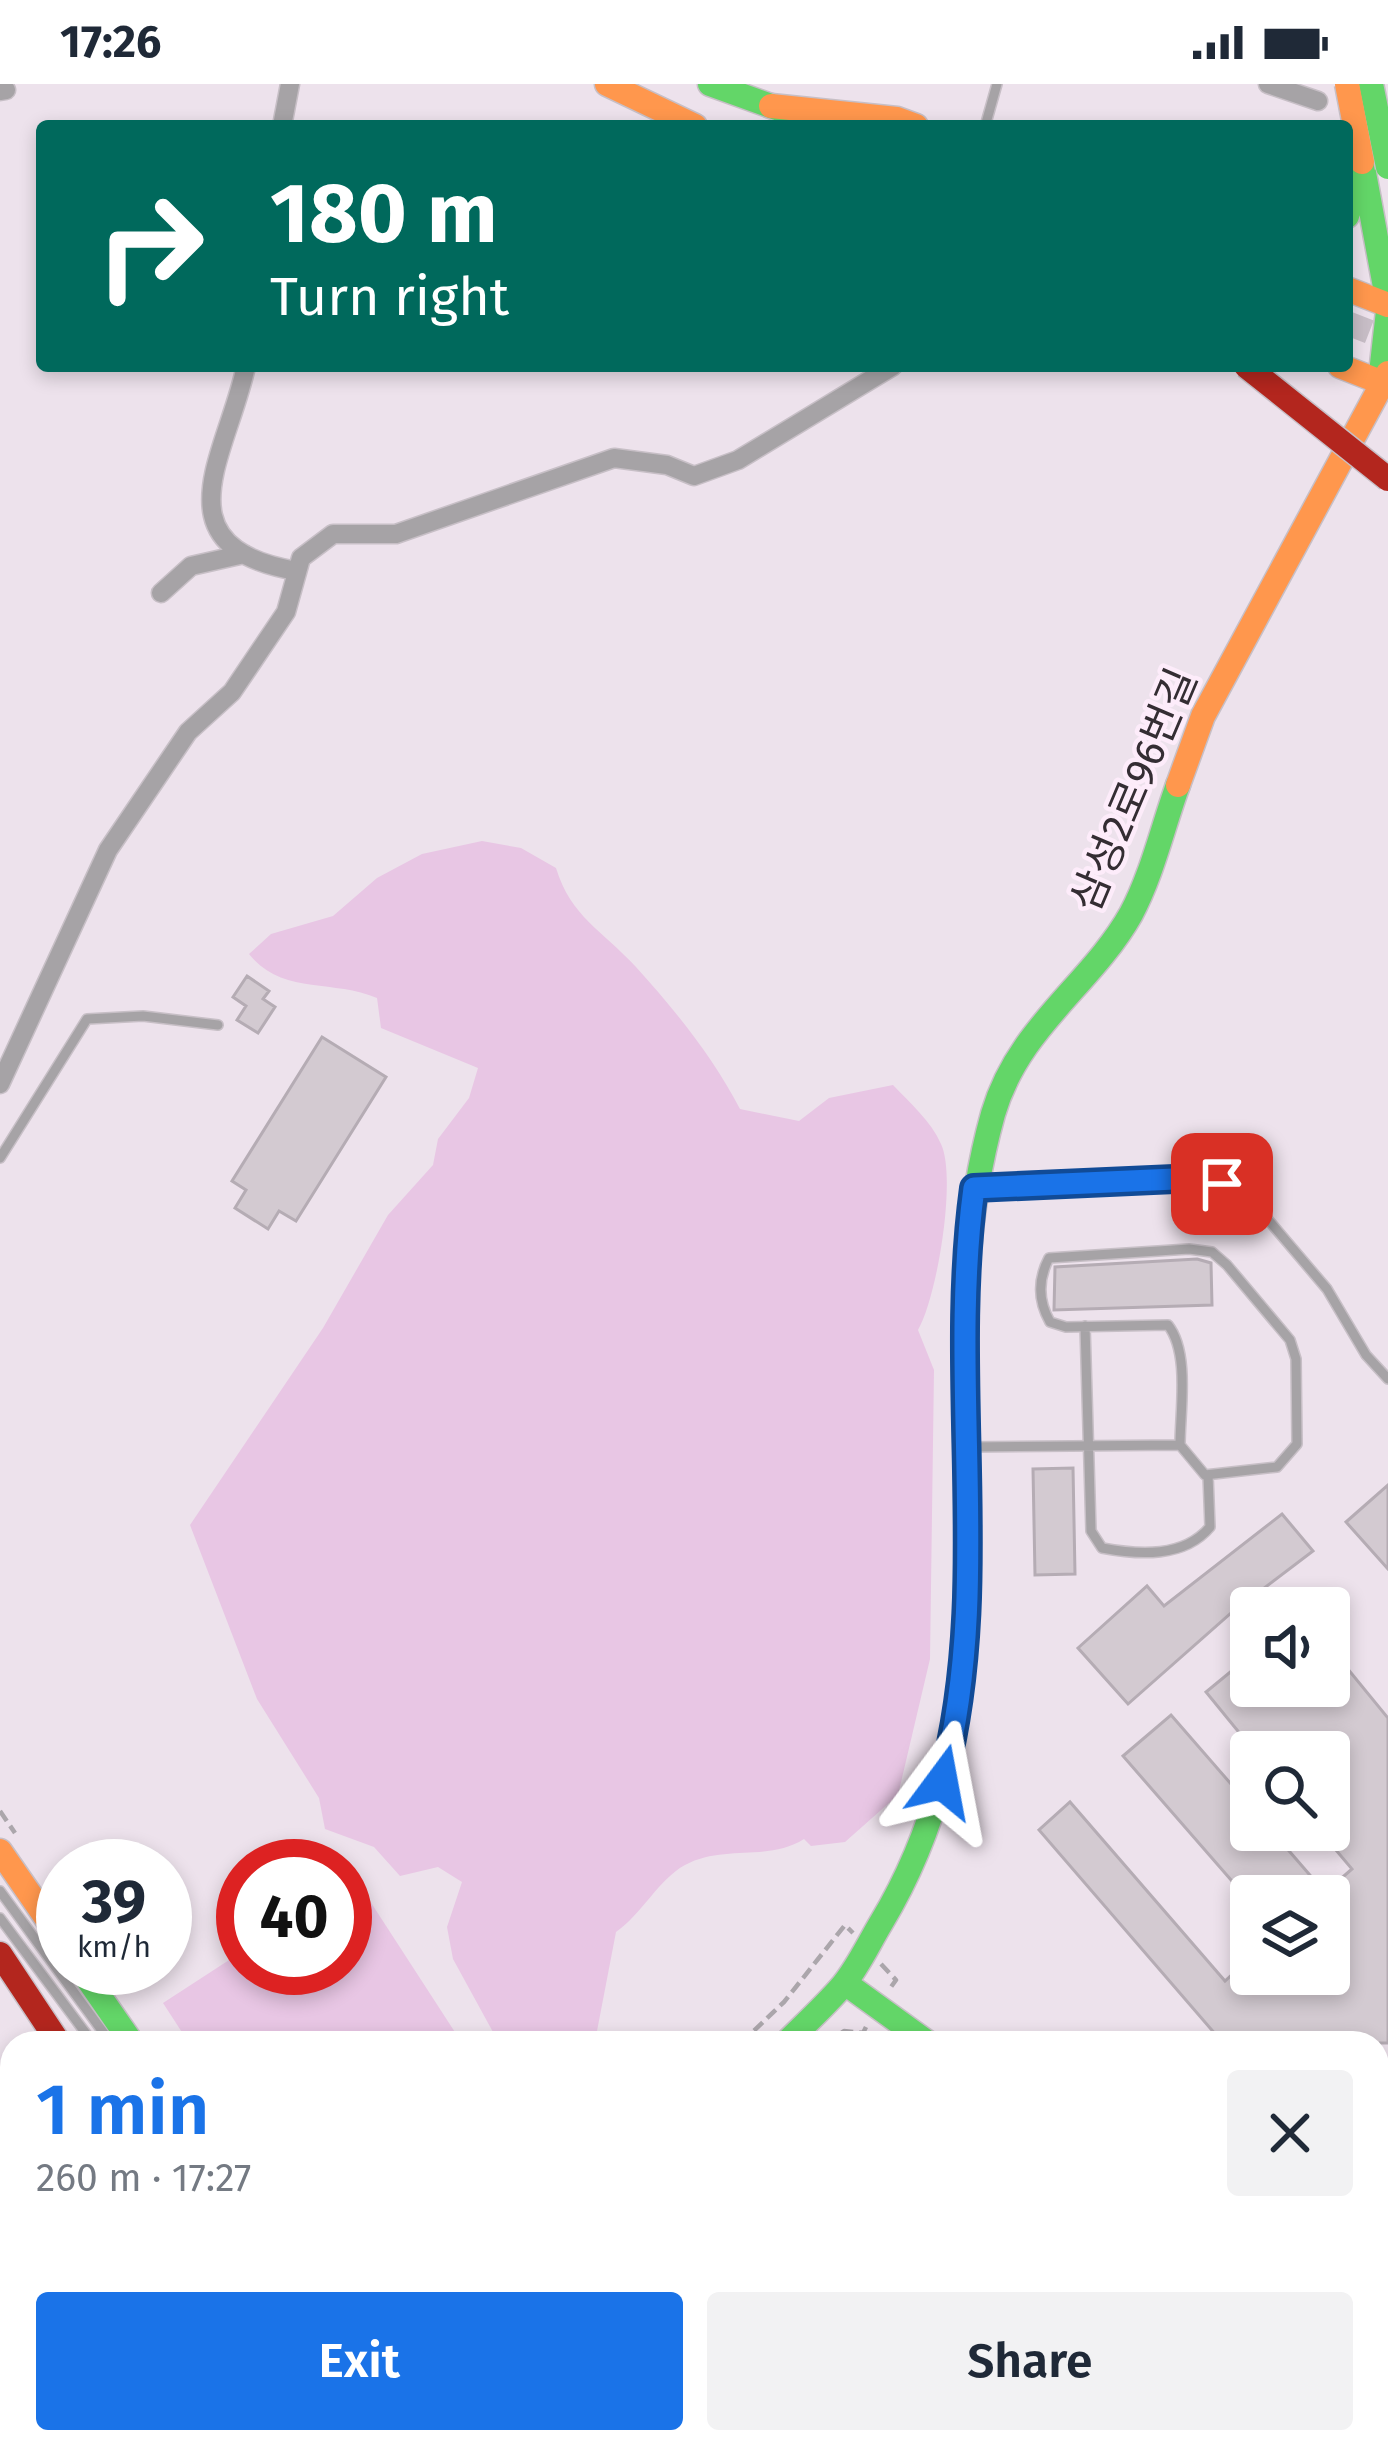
<!DOCTYPE html>
<meta charset="utf-8">
<style>
body{margin:0;font-family:"Fira Sans","Noto Sans KR",sans-serif;background:#f2f2f3;color:#1f2937;height:100vh;display:flex;flex-direction:column;font-size:45px;white-space:nowrap}
*{box-sizing:border-box;margin:0}
p{font-size:39px;color:#747a83}
.icon{flex:none;width:66px;height:66px;fill:none;stroke:currentColor;stroke-width:2;stroke-linecap:round;stroke-linejoin:round}
.map{position:relative;flex:1;overflow:hidden}
.sheet{position:absolute;left:0px;top:1947px;width:1389px;height:423px;display:flex;flex-direction:column;background:#fff;border-radius:36px 36px 0 0;box-shadow:0 6px 18px #0003}
.sheet>*{flex:none}
.banner{position:absolute;left:36px;top:36px;width:1317px;height:252px;border-radius:12px;box-shadow:0 6px 18px #0003;background:#00695c;color:#fff;overflow:hidden}
.tools{position:absolute;left:1230px;top:1503px;display:grid;gap:24px}
.tools a{display:grid;place-items:center;width:120px;height:120px;border-radius:12px;background:#fff;box-shadow:0 6px 18px #0003;font-size:60px}
.speed{position:absolute;left:36px;top:1755px;display:flex;gap:24px;font-size:60px;font-weight:700;text-align:center}
.speed>*{display:grid;place-content:center;width:156px;height:156px;border-radius:50%;background:#fff;box-shadow:0 6px 18px #0003;line-height:1}
.speed small{font-size:30px;font-weight:400}
.speed .limit{border:18px solid #d22;background:#fff;color:#111}
.pin{position:absolute;display:grid;place-items:center;width:102px;height:102px;color:#fff;margin:-51px;border-radius:24px;box-shadow:0 6px 18px #0006}
.me{position:absolute;width:132px;margin:-66px;rotate:13deg;stroke-linejoin:round;filter:drop-shadow(0 0 9px #0008)}
.turn{display:flex;align-items:center;gap:42px;height:252px;padding:0 36px;font-size:54px}
.turn .icon{width:156px;height:156px;stroke-width:2.5}
.turn b{display:block;font-size:84px;line-height:102px}
.round{display:grid;place-items:center;flex:none;width:126px;height:126px;border-radius:12px;background:#f2f2f3}
.summary{display:flex;align-items:center;justify-content:space-between;height:204px;padding:0 36px}
h1{font-size:72px;font-weight:600;line-height:90px;color:#1a73e8}
.cta{display:flex;gap:24px;margin-top:auto;padding:24px 36px}
.cta a{flex:1;height:138px;border-radius:12px;background:#1a73e8;color:#fff;font-size:48px;font-weight:600;line-height:138px;text-align:center}
.cta a+a{background:#f2f2f3;color:#1f2937}
.status{display:flex;justify-content:space-between;align-items:center;height:84px;padding:0 60px;background:#fff;direction:ltr}
.status svg{height:33px;fill:currentColor}
.map>svg:first-child{display:block}
.green{fill:#e8c6e4}
.building{fill:#d3cad1;stroke:#b5acb4;stroke-width:3}
.lines{fill:none;stroke-linecap:round;stroke-linejoin:round}
.secondary-tunnel{stroke:#c8bec7;stroke-width:24;stroke-dasharray:24 12;stroke-linecap:butt}
.lane-casing{stroke:#c7bfc6;stroke-width:12}
.street-casing{stroke:#c7bfc6;stroke-width:21}
.fast-casing{stroke:#c7bfc6;stroke-width:27}
.slow-casing{stroke:#c7bfc6;stroke-width:27}
.jam-casing{stroke:#c7bfc6;stroke-width:27}
.path{stroke:#aba6ab;stroke-width:4.5;stroke-dasharray:12 6;stroke-linecap:butt}
.lane{stroke:#a6a3a6;stroke-width:9}
.street{stroke:#a6a3a6;stroke-width:18}
.fast{stroke:#63d668;stroke-width:24}
.slow{stroke:#ff974d;stroke-width:24}
.jam{stroke:#b3261e;stroke-width:24}
.fast-bridge-casing{stroke:#c7bfc6;stroke-width:27;stroke-linecap:butt}
.slow-bridge-casing{stroke:#c7bfc6;stroke-width:27;stroke-linecap:butt}
.jam-bridge-casing{stroke:#c7bfc6;stroke-width:27;stroke-linecap:butt}
.fast-bridge{stroke:#63d668;stroke-width:24}
.slow-bridge{stroke:#ff974d;stroke-width:24}
.jam-bridge{stroke:#b3261e;stroke-width:24}
.route-casing{stroke:#114b97;stroke-width:30}
.route{stroke:#1a73e8;stroke-width:21}
.labels{text-anchor:middle;dominant-baseline:central;stroke-width:9;stroke-linejoin:round;paint-order:stroke}
.street-label{font-size:42px;fill:#342d33;stroke:#fdecfa}
</style>
<div class="status"><b>17:26</b><svg viewBox="0 0 49 12"><path d="M0 12V9h3v3zM5 12V6h3v6zM10 12V3h3v9zM15 12V0h3v12zM26 1h20v11H26zM47 4h2v5h-2z"/></svg></div>
<div class="map">
<svg width="1388" height="2369" viewBox="0 0 1388 2369">
<rect width="100%" height="100%" fill="#ede2ec"/>
<path class="green" d="M482 757 521 764 556 784C571 833 602 846 636 883 675 926 713 973 740 1025L799 1037 829 1014 893 1001C910 1019 931 1037 941 1060 957 1094 937 1213 918 1246L934 1286 930 1575 898 1711 845 1758 811 1762 804 1755C768 1778 724 1760 685 1781 659 1795 641 1831 616 1848L597 1947 582 1959H499L453 1875 447 1843 462 1798 438 1783 400 1792 374 1763 325 1745 319 1714 257 1615 190 1441 323 1244 388 1131 433 1081 438 1055 469 1014 478 984 381 944 377 914C332 895 281 911 249 870L271 850 333 832 377 794 422 770Z
M355 1794 462 1959H189L163 1919 243 1867V1884H345V1801Z"/>
<path class="building" d="M247 892 269 907 263 915 275 923 258 949 237 936 246 922 233 913Z
M322 953 386 993 296 1137 279 1127 268 1145 235 1124 246 1106 232 1097Z
M1197 1175 1211 1179 1212 1221 1054 1226 1055 1183Z
M1073 1384 1075 1490 1035 1491 1033 1385Z
M1388 1401V1485L1346 1438Z
M1282 1430 1313 1467 1230 1530 1128 1620 1078 1564 1147 1502 1164 1522Z
M1329 1562 1388 1634V1959H1223L1039 1746 1070 1718 1225 1897 1251 1873V1890H1329V1805L1352 1785 1319 1746H1329V1668H1255L1206 1608 1251 1571V1602H1329Z
M1171 1631 1251 1723V1746H1271L1328 1812H1245L1123 1672Z"/>
<g class="lines">
<path class="secondary-tunnel" d="M1347 239 1388 255"/>
<g class="lane-casing">
<path id="lane" d="M986 39 997 0
M0 1074 87 935 143 932 218 941
M979 1104 1197 1094 1248 1112 1327 1205 1366 1271 1388 1295
M1189 1165 1212 1168 1227 1181 1290 1256 1296 1275 1297 1360 1277 1383 1205 1391 1180 1361C1180 1327 1190 1269 1168 1241L1066 1243 1050 1238C1038 1217 1038 1195 1049 1174Z
M1085 1242 1091 1447 1102 1464C1139 1471 1184 1474 1210 1443L1208 1391
M970 1363 1180 1361
M0 1807 111 1959
M0 1834 93 1959
M1377 2354 1388 2344
M366 2358 373 2369
M383 2358 391 2369
M672 2358 682 2369
M1065 2358 1074 2369
M1092 2369 1105 2358
M1360 2369 1372 2358"/>
</g>
<g class="street-casing">
<path id="street" d="M1268 0 1318 17
M0 7 6 6
M282 42 290 0
M246 282C228 369 155 463 297 487
M161 509 191 482 244 470
M0 1000 108 766 188 648 232 608 286 528 301 474 333 450H396L614 374 667 381 694 392 738 376 893 282"/>
</g>
<g class="fast-casing">
<path id="fast" d="M710 0 782 26
M1362 78 1388 219
M1347 132 1361 80
M1380 298 1388 227
M80 1884 132 1959
M845 1899 928 1959
M786 1959C805 1940 826 1921 843 1901 858 1883 869 1859 881 1839 1037 1580 916 1305 993 1030 1018 943 1091 901 1131 830 1152 791 1163 742 1178 701
M342 2358 350 2369
M1322 2358 1331 2369"/>
</g>
<g class="slow-casing">
<path id="slow" d="M607 0 695 42
M771 22 897 35 916 42
M1347 205 1388 221
M1340 282 1388 301
M1178 701 1203 632 1388 289
M0 1767 63 1858
M418 2358 427 2369"/>
</g>
<g class="jam-casing">
<path id="jam" d="M0 1870 59 1959"/>
</g>
<path class="path" d="M0 1727 15 1749
M881 1880 896 1896 891 1903
M741 1959 784 1918 845 1841 853 1849
M827 1959 844 1947 863 1949 866 1943
M452 2358 461 2369"/>
<use href="#lane" class="lane"/>
<use href="#street" class="street"/>
<use href="#fast" class="fast"/>
<use href="#slow" class="slow"/>
<use href="#jam" class="jam"/>
<g class="fast-bridge-casing">
<path id="fast-bridge" d="M1371 0 1388 83"/>
</g>
<g class="slow-bridge-casing">
<path id="slow-bridge" d="M1347 0 1362 78"/>
</g>
<g class="jam-bridge-casing">
<path id="jam-bridge" d="M1246 282 1388 395"/>
</g>
<use href="#fast-bridge" class="fast-bridge"/>
<use href="#slow-bridge" class="slow-bridge"/>
<use href="#jam-bridge" class="jam-bridge"/>
</g>
<g class="lines">
<g class="route-casing">
<path id="route" d="M942 1698C994 1504 947 1302 974 1104L1197 1094 1222 1100"/>
</g>
<use href="#route" class="route"/>
</g>
<g class="labels">
<g class="street-label">
<text transform="translate(1134 706) rotate(-67)">삼성2로96번길</text>
</g>
</g>
</svg>
<div class="tools">
<a><svg class="icon" aria-label="sound" viewBox="0 0 24 24"><path d="M4 9h4l5-4v14l-5-4H4zM17 9q2 3 0 6"/></svg></a>
<a><svg class="icon" aria-label="search" viewBox="0 0 24 24"><circle cx="10" cy="10" r="6"/><path d="M15 15l6 6"/></svg></a>
<a><svg class="icon" aria-label="layers" viewBox="0 0 24 24"><path d="M12 4l9 5-9 5-9-5zM3 14l9 5 9-5"/></svg></a>
</div>
<div class="speed"><div>39<small>km/h</small></div><div class="limit">40</div></div>
<div class="pin" style="left:1222px;top:1100px;background:#d93025"><svg class="icon" aria-label="arrive" viewBox="0 0 24 24"><path d="M6 21V4h12l-3 4 3 4H6"/></svg></div>
<svg class="me" style="left:942px;top:1698px" viewBox="-20 -20 40 40"><path d="M0-17L14 15 0 8-14 15z" fill="#1a73e8" stroke="#fff" stroke-width="4"/></svg>
<div class="banner">
<div class="turn"><svg class="icon" aria-label="right" viewBox="0 0 24 24"><path d="M7 20v-9h11M14 6l5 5-5 5"/></svg><div><b>180 m</b>Turn right</div></div>
</div>
<section class="sheet">
<div class="summary"><div><h1>1 min</h1><p>260 m · 17:27</p></div><a class="round"><svg class="icon" aria-label="close" viewBox="0 0 24 24"><path d="M6 6l12 12M18 6L6 18"/></svg></a></div>
<div class="cta"><a>Exit</a><a>Share</a></div>
</section>
</div>
